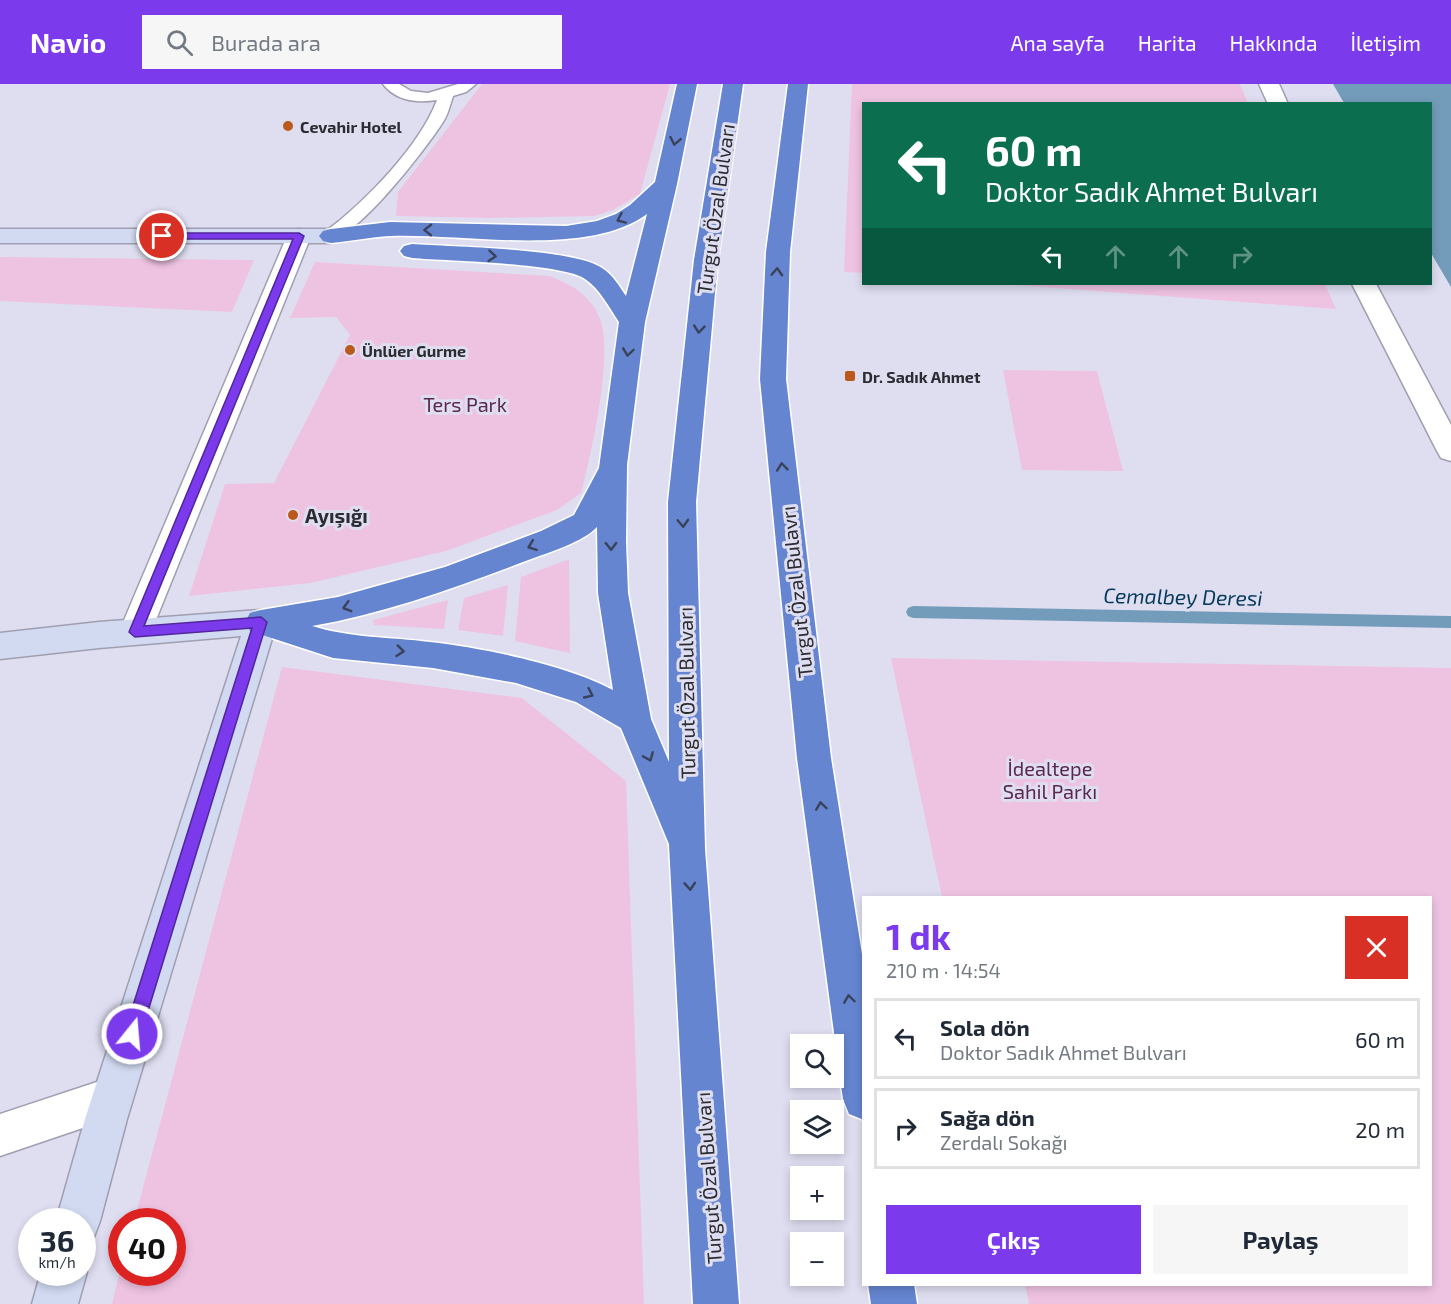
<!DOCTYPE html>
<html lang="tr">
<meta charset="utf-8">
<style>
body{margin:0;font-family:"Exo 2",sans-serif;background:#f6f6f7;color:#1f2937;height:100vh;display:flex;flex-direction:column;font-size:22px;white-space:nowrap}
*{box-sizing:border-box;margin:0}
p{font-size:20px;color:#747a83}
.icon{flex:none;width:33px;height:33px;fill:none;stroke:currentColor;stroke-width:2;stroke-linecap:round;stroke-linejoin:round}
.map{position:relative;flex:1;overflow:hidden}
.side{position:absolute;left:862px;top:812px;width:570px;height:390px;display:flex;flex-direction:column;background:#fff;border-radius:0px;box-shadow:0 3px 9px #0003}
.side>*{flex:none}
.banner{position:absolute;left:862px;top:18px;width:570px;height:183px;border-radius:0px;box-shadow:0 3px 9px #0003;background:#0b6e4f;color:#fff;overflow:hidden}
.tools{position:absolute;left:790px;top:950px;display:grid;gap:12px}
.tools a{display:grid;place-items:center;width:54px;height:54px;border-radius:0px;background:#fff;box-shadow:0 3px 9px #0003;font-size:30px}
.speed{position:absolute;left:18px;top:1124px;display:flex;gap:12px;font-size:30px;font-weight:700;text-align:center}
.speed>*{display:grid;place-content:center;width:78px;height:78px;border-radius:50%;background:#fff;box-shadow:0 3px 9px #0003;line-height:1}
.speed small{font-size:15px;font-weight:400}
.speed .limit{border:9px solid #d22;background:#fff;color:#111}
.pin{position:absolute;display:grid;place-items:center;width:51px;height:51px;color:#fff;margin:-26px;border:3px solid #fff;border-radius:50%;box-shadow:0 2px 6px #0007}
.me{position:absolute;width:66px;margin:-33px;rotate:17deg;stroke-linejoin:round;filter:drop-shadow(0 0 4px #0008)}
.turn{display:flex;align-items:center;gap:21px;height:126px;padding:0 24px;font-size:27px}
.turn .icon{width:78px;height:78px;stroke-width:2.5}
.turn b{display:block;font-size:42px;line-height:51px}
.lanes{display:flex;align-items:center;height:57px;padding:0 24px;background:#0003;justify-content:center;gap:30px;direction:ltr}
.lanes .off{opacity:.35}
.round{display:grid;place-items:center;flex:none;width:63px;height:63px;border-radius:0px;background:#f6f6f7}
.summary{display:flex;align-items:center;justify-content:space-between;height:102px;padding:0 24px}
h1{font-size:36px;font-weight:700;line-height:45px;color:#7c3aed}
.action{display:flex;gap:12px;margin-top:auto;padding:12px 24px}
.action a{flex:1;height:69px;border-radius:0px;background:#7c3aed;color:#fff;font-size:24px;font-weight:700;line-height:69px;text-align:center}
.action a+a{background:#f6f6f7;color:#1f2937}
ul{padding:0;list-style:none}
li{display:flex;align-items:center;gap:18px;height:81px;margin:0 12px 9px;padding:0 12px;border:3px solid #e0e1e3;border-radius:0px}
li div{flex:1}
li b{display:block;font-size:22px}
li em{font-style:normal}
header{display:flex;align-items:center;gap:36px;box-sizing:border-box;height:84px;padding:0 30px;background:#7c3aed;color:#fff}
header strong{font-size:28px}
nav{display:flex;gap:33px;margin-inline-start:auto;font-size:21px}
.search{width:420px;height:54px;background:#f6f6f7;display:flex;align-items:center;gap:15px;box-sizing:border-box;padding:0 21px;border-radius:0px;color:#747a83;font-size:22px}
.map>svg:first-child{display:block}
.green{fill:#eec3e2}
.water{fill:#739bba}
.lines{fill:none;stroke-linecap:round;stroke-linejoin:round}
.stream{fill:#739bba;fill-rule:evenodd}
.lane-casing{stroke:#a09eb0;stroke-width:3}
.street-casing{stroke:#a09eb0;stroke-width:3}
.secondary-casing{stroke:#a09eb0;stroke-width:3}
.highway-casing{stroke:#fff;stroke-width:3}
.lane{fill:#fff;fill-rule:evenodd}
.street{fill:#fff;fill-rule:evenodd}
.secondary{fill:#d1daf1;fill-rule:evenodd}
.highway{fill:#6585d0;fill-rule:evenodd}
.oneway{stroke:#3a425a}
.route{fill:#7c3aed;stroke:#51269a;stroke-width:1.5}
.poi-dot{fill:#bb591d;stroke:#dfdef1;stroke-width:2}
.labels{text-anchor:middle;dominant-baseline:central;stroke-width:6;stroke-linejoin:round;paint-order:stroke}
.far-poi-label{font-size:16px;font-weight:bold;fill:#2b2b32;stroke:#dfdef1;text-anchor:start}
.street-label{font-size:20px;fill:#2b2b32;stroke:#dfdef1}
.park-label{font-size:20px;fill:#5b2750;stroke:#dfdef1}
.poi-label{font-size:20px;font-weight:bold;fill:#2b2b32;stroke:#dfdef1;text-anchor:start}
.water-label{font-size:21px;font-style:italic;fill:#063a5a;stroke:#dfdef1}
</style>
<header>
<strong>Navio</strong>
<div class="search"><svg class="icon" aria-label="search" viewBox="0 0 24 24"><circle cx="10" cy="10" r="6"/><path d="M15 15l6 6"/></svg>Burada ara</div>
<nav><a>Ana sayfa</a><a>Harita</a><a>Hakkında</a><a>İletişim</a></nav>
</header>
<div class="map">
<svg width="1451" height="1220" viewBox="0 0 1451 1220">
<rect width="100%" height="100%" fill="#dfdef1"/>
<path class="green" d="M482 0H670L640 110 613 126 594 132 490 134 396 132 398 108Z
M852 0H1240L1248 19 864 20V189L844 188Z
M0 173 254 176 232 228 0 217Z
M315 178 549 192C571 200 591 211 600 235 614 270 591 371 581 409L557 426 446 467 310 499 189 512 225 400 274 399 350 251 336 233 290 234Z
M1002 200H1325L1336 225Z
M1003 286 1097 287 1123 387 1022 386Z
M569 475 570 569 515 557 521 493Z
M508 501 503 552 458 546 464 514Z
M448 516 444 545 374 541 373 536Z
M891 574 1451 584V1220H1029L1025 1200H1431V813H942Z
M282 583 522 614 626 697 644 1220H112L121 1183 122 1188H172V1137H134Z"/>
<path class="water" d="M1333 0H1451V203L1431 169V20L1344 19Z"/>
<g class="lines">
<path class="stream" d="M913 522 1451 532V544L913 534 908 532 906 528 908 524Z"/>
<g class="lane-casing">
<path id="lane" d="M383 0H399L411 7 428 9 458 0H476L466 8 453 12C450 21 448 31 443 38 428 62 352 162 325 156L323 152 325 148C364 119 420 62 437 16 417 19 396 17 383 0Z"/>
</g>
<g class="street-casing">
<path id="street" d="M1259 0H1279L1288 20H1268Z
M299 145 307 147 311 152 151 548 146 557 135 560 124 557 119 548 287 152 291 147Z
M1352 200H1376L1451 341V377L1441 374 1437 367Z
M112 993 127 999 133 1014 127 1029 0 1072V1030Z"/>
</g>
<g class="secondary-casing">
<path id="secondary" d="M0 145H331L339 147 343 152 339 157 331 159H0Z
M261 526 272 529 277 538 127 1035 100 1137 94 1153 82 1157V1137H56L85 1035 241 552 99 564 0 575V549L99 538Z
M82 1178 87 1188 78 1220H32L41 1188H82Z"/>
</g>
<g class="highway-casing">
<path id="highway" d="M677 0H697L677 100 645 238 627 381 626 458 628 509 651 635 669 678 668 418 694 176 723 0H743L718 176 696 418 705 765 739 1220H693L669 760 621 644 576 618 516 599 433 584 333 574 250 547 245 538 250 529 261 526 338 513 445 483 541 447 574 431 599 384 619 238C609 223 600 205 585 195 563 179 446 177 412 174L404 172 400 167 404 162 412 160C453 163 572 164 602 184 613 191 619 202 626 212L647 130C588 174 463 149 390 152 371 153 351 157 331 159L323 157 319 152 323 147 331 145 390 138 566 142 597 137 616 130 630 121 655 98ZM597 443 598 509 613 606C567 581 483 564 430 558 391 553 350 554 312 542 387 529 460 502 531 475 550 468 583 458 597 443Z
M788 0H808L790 168 786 295 831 674 864 883V1036L849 1030 843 1015 797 674 760 295 766 168Z
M868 1200H914L917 1220H871Z"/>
</g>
<use href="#lane" class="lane"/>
<use href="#street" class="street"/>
<use href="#secondary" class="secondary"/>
<use href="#highway" class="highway"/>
</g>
<defs><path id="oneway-chevron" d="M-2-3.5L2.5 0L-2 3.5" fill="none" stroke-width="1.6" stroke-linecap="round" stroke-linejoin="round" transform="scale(1.5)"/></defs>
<g class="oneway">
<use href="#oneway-chevron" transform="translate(675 57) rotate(101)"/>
<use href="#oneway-chevron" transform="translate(621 135) rotate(156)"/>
<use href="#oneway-chevron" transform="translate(428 146) rotate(-179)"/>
<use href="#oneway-chevron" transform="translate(492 172) rotate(5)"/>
<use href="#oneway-chevron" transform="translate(777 188) rotate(-87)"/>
<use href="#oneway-chevron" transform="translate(699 245) rotate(96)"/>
<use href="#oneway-chevron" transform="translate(628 268) rotate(98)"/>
<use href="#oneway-chevron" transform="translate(782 383) rotate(-96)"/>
<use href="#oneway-chevron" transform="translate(683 439) rotate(87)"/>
<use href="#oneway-chevron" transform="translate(532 462) rotate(159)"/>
<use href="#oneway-chevron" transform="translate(611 462) rotate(89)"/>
<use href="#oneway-chevron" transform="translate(347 523) rotate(164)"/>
<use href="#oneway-chevron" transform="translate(400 567) rotate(6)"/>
<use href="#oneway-chevron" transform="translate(589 610) rotate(25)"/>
<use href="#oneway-chevron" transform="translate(649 673) rotate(68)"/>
<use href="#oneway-chevron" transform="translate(821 722) rotate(-98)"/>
<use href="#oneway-chevron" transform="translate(690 802) rotate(86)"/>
<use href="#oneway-chevron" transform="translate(849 915) rotate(-98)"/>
</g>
<path class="route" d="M299 149 304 152 144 542 261 533 267 538 141 950 138 956 132 958 126 956 124 950 252 544 135 553 129 548 293 155H162L157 152 162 149Z"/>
<g class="poi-dot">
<circle cx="288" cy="42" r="6"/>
<circle cx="350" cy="266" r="6"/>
<rect x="844" y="286" width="12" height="12" rx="3"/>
<circle cx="293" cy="431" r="6"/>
</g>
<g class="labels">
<g class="far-poi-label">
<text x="300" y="42">Cevahir Hotel</text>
<text x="362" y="266">Ünlüer Gurme</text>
<text x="862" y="292">Dr. Sadık Ahmet</text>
</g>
<g class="street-label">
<text transform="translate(715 125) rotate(-82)">Turgut Özal Bulvarı</text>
<text transform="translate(796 508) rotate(-96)">Turgut Özal Bulavrı</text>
<text transform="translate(686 609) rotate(-91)">Turgut Özal Bulvarı</text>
<text transform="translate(708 1094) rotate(-94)">Turgut Özal Bulvarı</text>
</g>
<g class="park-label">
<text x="465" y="320">Ters Park</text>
<text x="1050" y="684">İdealtepe<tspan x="1050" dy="23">Sahil Parkı</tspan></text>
</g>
<g class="poi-label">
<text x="305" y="431">Ayışığı</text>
</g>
<g class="water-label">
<text transform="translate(1183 512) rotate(1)">Cemalbey Deresi</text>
</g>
</g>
</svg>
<div class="tools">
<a><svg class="icon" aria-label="search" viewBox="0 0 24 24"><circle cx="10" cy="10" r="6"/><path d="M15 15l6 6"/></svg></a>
<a><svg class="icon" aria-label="layers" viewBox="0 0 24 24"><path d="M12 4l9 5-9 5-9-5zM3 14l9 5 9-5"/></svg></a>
<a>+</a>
<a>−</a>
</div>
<div class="speed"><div>36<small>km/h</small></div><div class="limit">40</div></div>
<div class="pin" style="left:162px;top:152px;background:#d93025"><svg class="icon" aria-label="arrive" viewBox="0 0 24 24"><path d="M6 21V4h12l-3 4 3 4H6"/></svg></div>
<svg class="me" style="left:132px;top:950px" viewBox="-20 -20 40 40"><circle r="17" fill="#7c3aed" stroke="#fff" stroke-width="3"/><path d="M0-11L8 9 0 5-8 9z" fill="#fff"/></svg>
<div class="banner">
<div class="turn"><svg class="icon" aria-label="left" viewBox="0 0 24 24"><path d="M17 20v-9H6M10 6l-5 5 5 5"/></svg><div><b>60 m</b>Doktor Sadık Ahmet Bulvarı</div></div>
<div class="lanes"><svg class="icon" aria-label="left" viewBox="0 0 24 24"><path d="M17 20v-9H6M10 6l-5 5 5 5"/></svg><svg class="icon off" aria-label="ahead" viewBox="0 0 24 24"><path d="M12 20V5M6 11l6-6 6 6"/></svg><svg class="icon off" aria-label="ahead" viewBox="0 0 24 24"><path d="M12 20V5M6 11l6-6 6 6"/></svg><svg class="icon off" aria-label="right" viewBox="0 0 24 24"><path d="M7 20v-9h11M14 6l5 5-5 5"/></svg></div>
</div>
<section class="side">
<div class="summary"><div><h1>1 dk</h1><p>210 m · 14:54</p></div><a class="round" style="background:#d93025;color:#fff"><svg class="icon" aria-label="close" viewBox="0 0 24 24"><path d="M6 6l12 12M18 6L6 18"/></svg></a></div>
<ul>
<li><svg class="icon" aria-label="left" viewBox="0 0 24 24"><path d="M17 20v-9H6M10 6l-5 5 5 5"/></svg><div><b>Sola dön</b><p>Doktor Sadık Ahmet Bulvarı</p></div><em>60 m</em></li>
<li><svg class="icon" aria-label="right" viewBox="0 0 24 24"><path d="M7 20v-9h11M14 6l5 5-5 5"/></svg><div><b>Sağa dön</b><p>Zerdalı Sokağı</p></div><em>20 m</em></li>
</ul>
<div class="action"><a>Çıkış</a><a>Paylaş</a></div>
</section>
</div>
